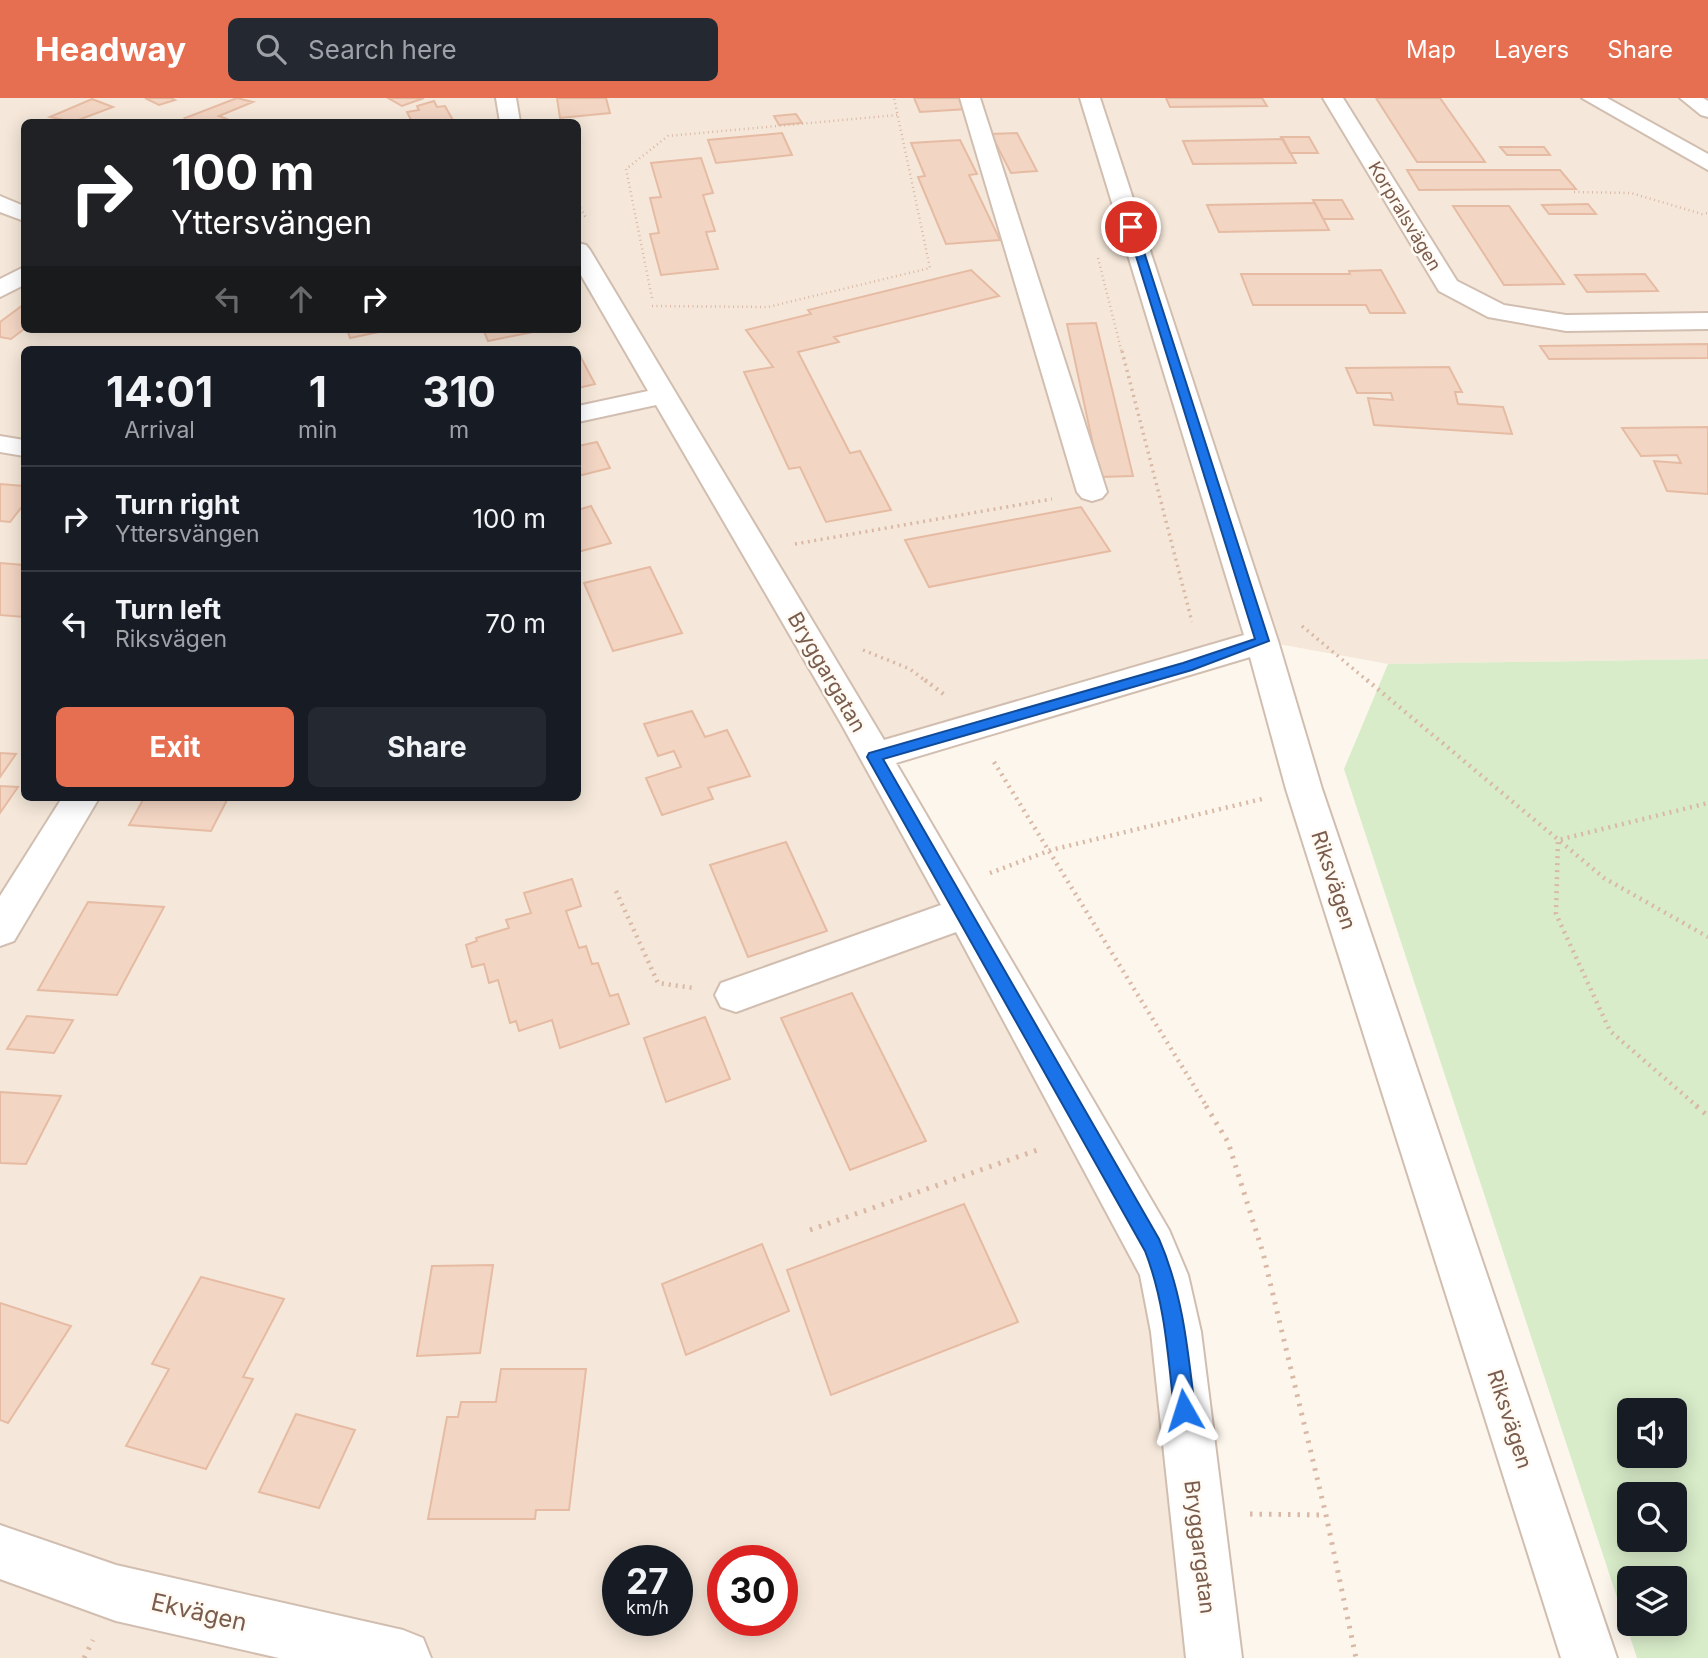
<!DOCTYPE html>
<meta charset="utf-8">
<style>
body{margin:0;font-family:Inter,sans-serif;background:#242831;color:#f1f3f6;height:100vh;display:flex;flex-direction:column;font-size:26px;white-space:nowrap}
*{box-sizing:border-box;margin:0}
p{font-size:23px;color:#9ea1a6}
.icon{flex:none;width:38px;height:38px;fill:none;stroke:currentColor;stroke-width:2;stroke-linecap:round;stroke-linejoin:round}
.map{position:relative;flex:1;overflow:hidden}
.details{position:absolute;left:21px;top:248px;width:560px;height:455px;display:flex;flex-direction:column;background:#171b24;border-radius:10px;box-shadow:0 4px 18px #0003}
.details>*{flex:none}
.hud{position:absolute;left:21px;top:21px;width:560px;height:214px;border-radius:10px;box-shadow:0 4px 18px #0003;background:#202124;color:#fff;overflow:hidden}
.controls{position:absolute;left:1617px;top:1300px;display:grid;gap:14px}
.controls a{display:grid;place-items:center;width:70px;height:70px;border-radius:10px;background:#171b24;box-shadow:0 4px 18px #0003;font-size:35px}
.speed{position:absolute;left:602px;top:1447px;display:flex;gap:14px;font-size:35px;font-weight:700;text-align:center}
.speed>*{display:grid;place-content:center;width:91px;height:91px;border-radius:50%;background:#171b24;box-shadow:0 4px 18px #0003;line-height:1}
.speed small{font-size:18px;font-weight:400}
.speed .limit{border:10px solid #d22;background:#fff;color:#111}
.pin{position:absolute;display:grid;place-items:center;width:60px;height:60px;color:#fff;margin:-30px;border:4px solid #fff;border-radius:50%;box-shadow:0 2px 7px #0007}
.me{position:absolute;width:77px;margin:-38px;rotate:354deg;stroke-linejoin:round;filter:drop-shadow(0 0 5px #0008)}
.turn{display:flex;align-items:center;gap:24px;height:147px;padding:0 35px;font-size:32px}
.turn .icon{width:91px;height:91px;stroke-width:2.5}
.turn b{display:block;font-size:49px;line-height:60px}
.lanes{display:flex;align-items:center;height:66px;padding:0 35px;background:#0003;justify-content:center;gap:35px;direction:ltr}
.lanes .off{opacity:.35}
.eta{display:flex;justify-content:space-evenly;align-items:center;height:119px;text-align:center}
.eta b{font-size:42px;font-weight:700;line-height:49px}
.primary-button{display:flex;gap:14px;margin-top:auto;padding:14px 35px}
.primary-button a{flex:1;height:80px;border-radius:10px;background:#e76f51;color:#fff;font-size:28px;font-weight:700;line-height:80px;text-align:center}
.primary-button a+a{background:#242831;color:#f1f3f6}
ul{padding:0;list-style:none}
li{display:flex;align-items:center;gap:21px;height:105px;padding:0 35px;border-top:2px solid #363941}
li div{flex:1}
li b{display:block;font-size:26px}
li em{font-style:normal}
header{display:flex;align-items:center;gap:42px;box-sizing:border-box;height:98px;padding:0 35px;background:#e76f51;color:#fff}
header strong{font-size:33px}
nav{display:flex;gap:38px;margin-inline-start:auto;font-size:24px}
.search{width:490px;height:63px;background:#242831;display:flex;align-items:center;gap:18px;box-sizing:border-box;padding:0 24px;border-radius:10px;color:#9ea1a6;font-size:26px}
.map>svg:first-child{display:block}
.residential{fill:#f5e8da;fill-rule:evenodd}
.green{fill:#d8ecc9;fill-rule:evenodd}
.building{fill:#f3d5c3;stroke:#e6bba3;stroke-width:2}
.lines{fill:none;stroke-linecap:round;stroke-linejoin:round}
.minor-casing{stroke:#d1beb0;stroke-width:4}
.path-far3{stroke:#d9b8a5;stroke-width:2.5;stroke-dasharray:1 3.5;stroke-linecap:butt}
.path-far2{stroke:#d9b8a5;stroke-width:3.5;stroke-dasharray:2 4.5;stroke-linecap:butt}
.path-far1{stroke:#d9b8a5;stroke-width:4.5;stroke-dasharray:2 5;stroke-linecap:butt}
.path{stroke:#d9b8a5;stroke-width:5;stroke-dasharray:2.5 7;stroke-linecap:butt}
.minor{fill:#fff;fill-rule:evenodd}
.route{fill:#1a73e8;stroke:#114b97;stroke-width:2}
.labels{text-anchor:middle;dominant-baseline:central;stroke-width:5;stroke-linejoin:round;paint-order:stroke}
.far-street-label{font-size:18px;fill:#7a5c4d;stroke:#fffaf3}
.street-label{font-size:21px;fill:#7a5c4d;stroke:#fffaf3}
.near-street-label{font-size:24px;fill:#7a5c4d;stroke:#fffaf3}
</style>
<header>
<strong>Headway</strong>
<div class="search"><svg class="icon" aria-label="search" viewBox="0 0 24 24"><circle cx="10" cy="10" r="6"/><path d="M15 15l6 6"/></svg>Search here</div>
<nav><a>Map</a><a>Layers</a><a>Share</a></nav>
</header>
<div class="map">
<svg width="1708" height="1560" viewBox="0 0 1708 1560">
<rect width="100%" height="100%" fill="#fdf6ec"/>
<path class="residential" d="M0 0H1708V561L1388 566 1262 543 874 659 1152 1148 1214 1560H0ZM24 24H578V231H24ZM24 252H578V700H24ZM618 1463H677V1522H618ZM723 1463H782V1522H723Z"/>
<path class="green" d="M1708 561V1560H1637L1344 671 1388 566ZM1629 1312H1675V1358H1629ZM1629 1396H1675V1442H1629ZM1629 1480H1675V1526H1629Z"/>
<path class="building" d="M145 0H171L175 2 159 7Z
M237 0 253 4 219 18 232 23 228 24H194L185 20Z
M388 0H424L402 8Z
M557 0H606L610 15 560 20Z
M914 0H962L967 11 920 14Z
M1166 0H1262L1267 8 1170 9Z
M1376 0H1440L1485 64H1417Z
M92 1 113 9 73 24 50 19Z
M434 3 437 9 445 8 454 24H412L407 14 419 12 417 8Z
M796 16 802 25 779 27 774 18Z
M782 35 792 57 716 65 708 42Z
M1017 35 1037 73 1011 75 991 36Z
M1281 39H1309L1318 55H1290Z
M1283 41 1296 65 1193 66 1183 43Z
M960 42 977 76 969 77 1000 142 946 146 918 79 925 78 911 45Z
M1500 49H1544L1550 57H1507Z
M701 60 713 95 703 97 715 133 706 134 718 171 661 177 650 136 659 135 650 100 661 99 651 65Z
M1407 72H1560L1576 91 1419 92Z
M1313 102H1342L1353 121H1323Z
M1315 105 1329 132 1219 134 1207 107Z
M1588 106 1596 116H1549L1542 107Z
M1453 108H1509L1564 186 1504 187Z
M971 172 999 198 834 239 839 244 798 254 850 355 860 353 891 412 826 424 800 369 789 371 744 274 773 269 746 232 811 216 808 212Z
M1381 172 1405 215H1370L1366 207H1253L1241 176H1350L1349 173Z
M1645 176 1658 193 1587 194 1575 177Z
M23 207 24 231 11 241 0 239V224Z
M1096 225 1133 378 1100 379 1067 226Z
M347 231H393L350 240Z
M483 231H548L488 243Z
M1708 246V260L1549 261 1540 248Z
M578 254 595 286 578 290Z
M1449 269 1462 294H1455L1458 306 1503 309 1512 336 1374 327 1368 300 1393 302 1391 295H1357L1346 270Z
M1708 329V396L1667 393 1654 363 1681 365 1677 357 1641 358 1622 330Z
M597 344 610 370 578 378V348Z
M0 386 24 388V406L10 424 0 423Z
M591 408 611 445 578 454V412Z
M1081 409 1110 453 929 489 905 442Z
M0 465 24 467V519L0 517Z
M650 469 682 535 613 553 584 485Z
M692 613 705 639 727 632 750 678 708 690 713 701 662 717 646 680 681 669 674 653 658 658 644 626Z
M0 655 16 656 0 679Z
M0 688 18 689 0 715Z
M144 700H228L211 733 129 727Z
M786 744 827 833 748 859 710 767Z
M572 781 581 808 566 813 579 850 586 848 592 866 598 865 610 898 618 896 629 926 560 950 552 922 519 933 516 923 510 925 498 882 489 885 484 866 472 869 466 847 477 843 476 840 509 830 506 822 531 815 524 795Z
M88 804 164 809 117 897 38 892Z
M852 895 926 1043 850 1072 781 920Z
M27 918 73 922 54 955 7 951Z
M705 919 730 981 666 1004 644 940Z
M0 994 61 998 26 1066 0 1065Z
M964 1106 1018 1224 831 1297 787 1172Z
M762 1146 789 1213 686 1257 662 1186Z
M493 1167 480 1255 417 1258 432 1168Z
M201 1179 284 1201 243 1279 253 1281 206 1371 126 1348 169 1271 152 1266Z
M0 1205 71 1228 8 1325 0 1322Z
M501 1271H586L569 1412H536L535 1421H428L447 1319H458L461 1304H496Z
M296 1316 355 1332 319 1410 259 1394Z"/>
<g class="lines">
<g class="minor-casing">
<path id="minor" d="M496 0H516L520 24H500Z
M960 0H980L1107 394 1102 400 1092 403 1082 400 1077 394Z
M1080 0H1100L1278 543 1322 691 1617 1560H1561L1286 691 1250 559 896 665 1169 1132 1188 1177 1201 1234 1242 1560H1186L1151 1234 1140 1177 956 834 736 914 721 909 715 897 721 885 941 807 842 627 656 307 578 324V308L648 293 578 172V145L586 147 590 152 884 642 1244 537Z
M1323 0H1343L1457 183 1504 207 1566 217 1708 215V231L1566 233 1488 219 1439 193Z
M1582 0H1607L1708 56V72Z
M1680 0H1703L1708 3V19L1701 17Z
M0 98 24 108V123L0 114Z
M24 169V187L0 199V181Z
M0 338 24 342V358L0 354Z
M62 700H99L14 843 0 848V798Z
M0 1427 116 1467 403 1532 423 1540 431 1560H279L116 1523 0 1481Z"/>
</g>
<path class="path-far3" d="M1574 94 1631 95 1702 116 1708 115
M578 106 586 120
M1098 160 1122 255
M652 200 626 71 668 38 897 17
M652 208 768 209 930 170 894 0"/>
<path class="path-far2" d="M1122 253 1192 524
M795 446 1052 401
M1302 528 1369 584
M863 552 910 571 927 584"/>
<path class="path-far1" d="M925 582 946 598
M1367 582 1604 780 1708 839
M994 664 1207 1009
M990 775 1051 752 1262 701
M616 793 658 885 694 890
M1698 1009 1610 933 1556 816 1558 742 1708 705"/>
<path class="path" d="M1206 1008 1228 1044 1263 1155 1326 1417 1356 1560
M1696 1008 1708 1018
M810 1132 1043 1050
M1250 1416 1326 1417
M84 1560 93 1542"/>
<use href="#minor" class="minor"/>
</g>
<path class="route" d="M1131 126 1136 129 1269 543 1192 572 883 661 1159 1141C1183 1196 1188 1253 1195 1312L1192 1320 1184 1323 1177 1320 1174 1312C1168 1258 1165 1204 1145 1153L867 659 869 655 1183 565 1255 541 1127 129Z"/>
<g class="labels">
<g class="far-street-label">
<text transform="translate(1405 118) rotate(59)">Korpralsvägen</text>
</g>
<g class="street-label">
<text transform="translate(827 574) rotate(60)">Bryggargatan</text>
<text transform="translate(1334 782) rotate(72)">Riksvägen</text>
<text transform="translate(1510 1321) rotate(72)">Riksvägen</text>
<text transform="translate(1200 1449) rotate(83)">Bryggargatan</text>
</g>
<g class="near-street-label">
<text transform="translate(199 1514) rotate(13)">Ekvägen</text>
</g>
</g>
</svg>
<div class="controls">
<a><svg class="icon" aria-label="sound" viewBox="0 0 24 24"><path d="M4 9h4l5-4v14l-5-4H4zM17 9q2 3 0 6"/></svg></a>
<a><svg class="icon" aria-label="search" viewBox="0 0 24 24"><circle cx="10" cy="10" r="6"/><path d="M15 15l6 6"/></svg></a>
<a><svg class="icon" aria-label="layers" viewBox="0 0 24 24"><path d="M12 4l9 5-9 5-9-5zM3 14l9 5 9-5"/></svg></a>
</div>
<div class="speed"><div>27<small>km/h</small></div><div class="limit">30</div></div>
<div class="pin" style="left:1131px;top:129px;background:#d93025"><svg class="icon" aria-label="arrive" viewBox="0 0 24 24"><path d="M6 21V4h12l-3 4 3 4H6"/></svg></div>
<svg class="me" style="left:1184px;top:1312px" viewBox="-20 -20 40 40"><path d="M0-17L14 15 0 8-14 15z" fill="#1a73e8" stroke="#fff" stroke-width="4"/></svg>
<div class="hud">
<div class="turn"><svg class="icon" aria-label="right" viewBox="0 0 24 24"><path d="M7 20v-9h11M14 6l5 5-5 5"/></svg><div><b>100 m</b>Yttersvängen</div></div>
<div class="lanes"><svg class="icon off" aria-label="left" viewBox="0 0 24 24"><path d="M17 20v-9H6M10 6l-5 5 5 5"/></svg><svg class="icon off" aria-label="ahead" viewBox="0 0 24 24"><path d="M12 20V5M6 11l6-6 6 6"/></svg><svg class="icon" aria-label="right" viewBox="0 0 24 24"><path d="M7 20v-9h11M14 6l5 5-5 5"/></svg></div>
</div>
<section class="details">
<div class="eta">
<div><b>14:01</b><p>Arrival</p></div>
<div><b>1</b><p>min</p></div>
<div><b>310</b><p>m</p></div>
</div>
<ul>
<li><svg class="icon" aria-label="right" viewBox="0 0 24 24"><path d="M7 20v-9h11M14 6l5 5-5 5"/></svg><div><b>Turn right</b><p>Yttersvängen</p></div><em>100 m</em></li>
<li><svg class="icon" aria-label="left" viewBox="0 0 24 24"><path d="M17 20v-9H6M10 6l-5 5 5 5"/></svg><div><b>Turn left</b><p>Riksvägen</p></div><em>70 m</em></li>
</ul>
<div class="primary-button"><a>Exit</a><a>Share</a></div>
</section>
</div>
